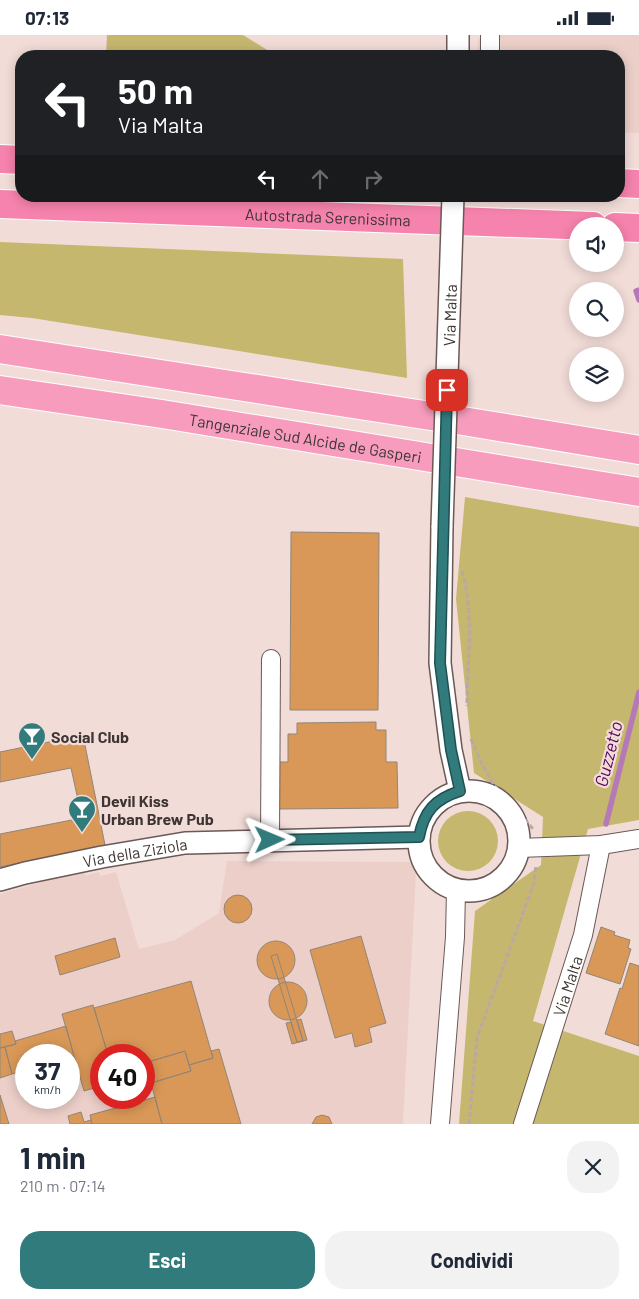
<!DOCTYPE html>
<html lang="it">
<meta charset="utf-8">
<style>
body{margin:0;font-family:Barlow,sans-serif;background:#f2f2f3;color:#1f2937;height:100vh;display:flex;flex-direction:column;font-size:19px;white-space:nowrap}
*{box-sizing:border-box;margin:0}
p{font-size:16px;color:#747a83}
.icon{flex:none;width:28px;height:28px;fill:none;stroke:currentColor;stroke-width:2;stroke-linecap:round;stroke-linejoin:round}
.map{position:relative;height:1089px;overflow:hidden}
.panel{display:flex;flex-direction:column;background:#fff;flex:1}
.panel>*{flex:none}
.top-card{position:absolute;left:15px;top:15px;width:610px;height:152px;border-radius:20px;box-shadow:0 2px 12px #0003;background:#202124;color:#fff;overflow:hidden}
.buttons{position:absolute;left:569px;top:182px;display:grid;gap:10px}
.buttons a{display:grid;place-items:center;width:55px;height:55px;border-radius:50%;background:#fff;box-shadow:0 2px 12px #0003;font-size:25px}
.speed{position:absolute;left:15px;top:1009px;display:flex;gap:10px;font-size:25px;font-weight:700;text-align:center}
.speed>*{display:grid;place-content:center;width:65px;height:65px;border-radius:50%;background:#fff;box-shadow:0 2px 12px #0003;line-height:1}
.speed small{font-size:12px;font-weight:400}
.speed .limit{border:8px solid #d22;background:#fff;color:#111}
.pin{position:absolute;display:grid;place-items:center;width:42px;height:42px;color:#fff;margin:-21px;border-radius:10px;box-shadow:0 2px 8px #0006}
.me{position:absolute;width:55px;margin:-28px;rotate:89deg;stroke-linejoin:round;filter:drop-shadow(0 0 4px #0008)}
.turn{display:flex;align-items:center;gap:18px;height:105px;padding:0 20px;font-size:22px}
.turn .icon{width:65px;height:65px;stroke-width:2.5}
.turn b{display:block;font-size:35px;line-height:42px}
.lanes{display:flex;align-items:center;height:48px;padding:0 20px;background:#0003;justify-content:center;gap:25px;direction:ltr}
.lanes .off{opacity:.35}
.round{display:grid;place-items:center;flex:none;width:52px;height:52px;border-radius:20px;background:#f2f2f3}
.overview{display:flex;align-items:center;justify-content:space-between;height:85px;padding:0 20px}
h1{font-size:30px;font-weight:700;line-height:38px}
.cta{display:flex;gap:10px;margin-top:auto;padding:10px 20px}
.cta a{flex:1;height:58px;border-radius:20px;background:#327b7c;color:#fff;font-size:20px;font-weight:700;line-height:58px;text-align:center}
.cta a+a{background:#f2f2f3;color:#1f2937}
.status{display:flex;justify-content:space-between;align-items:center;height:35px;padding:0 25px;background:#fff;direction:ltr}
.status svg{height:14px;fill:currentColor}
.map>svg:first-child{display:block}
.built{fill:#eccfc9;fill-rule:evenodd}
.green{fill:#c6b76f}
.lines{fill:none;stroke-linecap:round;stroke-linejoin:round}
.stream{stroke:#b579b8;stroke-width:5.5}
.building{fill:#d99857;stroke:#928578}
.minor-casing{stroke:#6b5956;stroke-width:20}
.tertiary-casing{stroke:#6b5956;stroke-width:24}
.trunk-casing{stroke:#fff;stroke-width:30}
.motorway-casing{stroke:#fff;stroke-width:30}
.path{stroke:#b9a8a4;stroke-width:3;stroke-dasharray:5 2.5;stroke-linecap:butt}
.minor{stroke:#fff;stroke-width:18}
.tertiary{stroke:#fff;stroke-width:21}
.trunk{stroke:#f89cbe;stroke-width:28}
.motorway{stroke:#f683ad;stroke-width:28}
.tertiary-bridge-casing{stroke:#6b5956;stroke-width:24;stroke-linecap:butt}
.tertiary-bridge{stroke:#fff;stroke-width:21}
.route-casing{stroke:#205051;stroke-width:12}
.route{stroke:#327b7c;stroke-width:9}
.labels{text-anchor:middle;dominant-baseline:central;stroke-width:4.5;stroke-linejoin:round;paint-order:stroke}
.street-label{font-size:16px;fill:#3d3533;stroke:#f2dcd8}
.poi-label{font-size:16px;font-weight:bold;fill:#3d3533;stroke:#f2dcd8;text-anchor:start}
.water-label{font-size:18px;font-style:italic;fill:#55085b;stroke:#f2dcd8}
</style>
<div class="status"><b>07:13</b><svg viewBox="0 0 49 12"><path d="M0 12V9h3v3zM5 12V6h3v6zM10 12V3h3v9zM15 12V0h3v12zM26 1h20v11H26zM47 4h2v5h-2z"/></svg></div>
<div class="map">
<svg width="639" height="1089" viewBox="0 0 639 1089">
<rect width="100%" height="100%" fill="#f2dcd8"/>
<path class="built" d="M496 0H639V98L619 97V21H477L478 4Z
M227 826 410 827 414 831 416 837 403 1089H0V859L84 835 85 841 99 837 100 841 116 837 139 914 175 905 219 878ZM26 1020H69V1062H26ZM101 1020H144V1062H101Z"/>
<path class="green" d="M107 0H243L277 21H106Z
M0 207 403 224 407 343 32 283 0 280Z
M465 462 639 492V785L588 794 533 986 639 1021V1089H459L475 876 541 830 543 782 474 738 456 564Z
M438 806a30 30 0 1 1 60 0a30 30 0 1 1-60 0Z"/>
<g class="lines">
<path class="stream" d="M639 255 636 256 639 265
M606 789 639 657"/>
</g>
<path class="building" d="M291 497 379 498 378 675H290Z
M376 687V695H386V727H397L398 773 277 774V727H288V699H297V688Z
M83 700 105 810 0 832V799L82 783 71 733 0 747V717Z
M224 874a14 14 0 1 1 28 0a14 14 0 1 1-28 0Z
M601 892 615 897 614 900 630 905 628 913 631 914 620 949 586 938Z
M361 901 386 988 369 993 372 1007 355 1012 352 998 335 1003 310 915Z
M115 903 120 922 60 940 55 921Z
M257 925a19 19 0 1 1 38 0a19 19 0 1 1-38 0Z
M277 919 303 1006 297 1007 271 921Z
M630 928 639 931V1011L605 999 620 953 622 954Z
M191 946 213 1023 189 1030 185 1016 144 1028V1020H108L94 973Z
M269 966a19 19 0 1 1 38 0a19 19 0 1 1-38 0Z
M93 970 108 1020H101V1051L84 1056 62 979Z
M301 984 307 1005 292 1009 286 988 291 987 297 1007 303 1006 297 985Z
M66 991 74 1021 69 1023V1020H26V1035L12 1039 5 1012 16 1009 15 1006Z
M12 996 16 1009 0 1013V999Z
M5 1012 12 1039 0 1043V1013Z
M219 1014 241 1089H162L151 1048 191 1036 189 1030 213 1023 211 1016Z
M185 1016 191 1036 151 1048 145 1028Z
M0 1060 9 1089H0Z
M155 1062 162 1089H92L90 1080Z
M81 1077 84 1087 91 1085 92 1089H70L68 1081Z
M322 1080 329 1082 332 1089H312L316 1082Z"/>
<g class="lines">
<g class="minor-casing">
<g id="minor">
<path d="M490 0V21"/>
<path d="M270 805 271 624"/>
<path d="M519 813 601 810 639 804"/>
<path d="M440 1089 455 902 456 855"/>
<path id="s1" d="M523 1089 583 900 601 810"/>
</g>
</g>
<g class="tertiary-casing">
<g id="tertiary">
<path d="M458 21V0"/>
<path d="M442 491 440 628 451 715 460 756"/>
<circle cx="469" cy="806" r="50"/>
<path id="s2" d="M0 845 25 838 102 822 185 808 419 802"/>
</g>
</g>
<g class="trunk-casing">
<g id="trunk">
<path d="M0 314 469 387 639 415"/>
<path id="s3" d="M0 355 162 379 639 457"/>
</g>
</g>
<g class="motorway-casing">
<g id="motorway">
<path d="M0 124 21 125"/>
<path d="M619 148 639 149"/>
<path id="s4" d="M0 169 593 191"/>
<path d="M615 192 639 193"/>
</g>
</g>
<path class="path" d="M462 536C475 580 467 626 467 671
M471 704 482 729 494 750 534 795
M469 1089 477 1003 534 848 536 830"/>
<use href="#minor" class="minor"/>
<use href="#tertiary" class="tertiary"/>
<use href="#trunk" class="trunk"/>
<use href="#motorway" class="motorway"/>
<g class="tertiary-bridge-casing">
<g id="tertiary-bridge">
<path id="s5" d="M442 491 453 161"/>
</g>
</g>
<use href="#tertiary-bridge" class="tertiary-bridge"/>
</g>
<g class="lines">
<g class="route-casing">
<path id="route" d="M270 805 419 802C424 776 435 764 460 756L451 715 440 628 447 355"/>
</g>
<use href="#route" class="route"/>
</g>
<defs>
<g id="bar-pin" transform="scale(1.4375)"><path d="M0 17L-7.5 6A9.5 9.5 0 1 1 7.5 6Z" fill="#327b7c" stroke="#f2dcd8"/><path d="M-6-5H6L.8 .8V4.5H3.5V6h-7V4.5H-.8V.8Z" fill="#fff"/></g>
</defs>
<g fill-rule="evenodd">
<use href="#bar-pin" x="32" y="701"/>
<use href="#bar-pin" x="82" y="774"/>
</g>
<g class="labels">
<g class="street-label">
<text stroke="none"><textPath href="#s4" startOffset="328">Autostrada Serenissima</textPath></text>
<text stroke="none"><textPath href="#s5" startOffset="211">Via Malta</textPath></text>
<text stroke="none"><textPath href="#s3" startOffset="309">Tangenziale Sud Alcide de Gasperi</textPath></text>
<text stroke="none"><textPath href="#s2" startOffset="138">Via della Ziziola</textPath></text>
<text stroke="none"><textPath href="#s1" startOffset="145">Via Malta</textPath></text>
</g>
<g class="poi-label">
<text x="51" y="701">Social Club</text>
<text x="101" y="765">Devil Kiss<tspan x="101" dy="18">Urban Brew Pub</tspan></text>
</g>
<g class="water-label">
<text transform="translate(608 719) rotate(-76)">Guzzetto</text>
</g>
</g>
</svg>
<div class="buttons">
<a><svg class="icon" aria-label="sound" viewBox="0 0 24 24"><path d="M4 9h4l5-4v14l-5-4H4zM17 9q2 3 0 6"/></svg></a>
<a><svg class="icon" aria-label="search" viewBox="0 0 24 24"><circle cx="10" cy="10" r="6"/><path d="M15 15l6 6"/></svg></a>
<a><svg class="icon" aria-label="layers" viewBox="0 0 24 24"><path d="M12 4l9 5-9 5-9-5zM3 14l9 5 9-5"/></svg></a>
</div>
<div class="speed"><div>37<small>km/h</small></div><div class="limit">40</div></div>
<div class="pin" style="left:447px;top:355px;background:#d93025"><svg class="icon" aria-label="arrive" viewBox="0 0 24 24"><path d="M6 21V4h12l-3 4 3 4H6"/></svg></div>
<svg class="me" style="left:270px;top:805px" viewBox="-20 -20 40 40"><path d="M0-17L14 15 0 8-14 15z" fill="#327b7c" stroke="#fff" stroke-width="4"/></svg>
<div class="top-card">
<div class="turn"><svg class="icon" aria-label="left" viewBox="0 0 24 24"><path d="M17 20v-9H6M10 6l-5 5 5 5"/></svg><div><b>50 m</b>Via Malta</div></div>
<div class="lanes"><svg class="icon" aria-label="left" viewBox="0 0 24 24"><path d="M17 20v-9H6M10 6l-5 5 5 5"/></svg><svg class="icon off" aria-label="ahead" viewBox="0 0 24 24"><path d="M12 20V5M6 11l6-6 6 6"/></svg><svg class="icon off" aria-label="right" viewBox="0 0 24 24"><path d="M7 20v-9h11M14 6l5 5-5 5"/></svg></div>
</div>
</div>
<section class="panel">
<div class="overview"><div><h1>1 min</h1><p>210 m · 07:14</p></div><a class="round"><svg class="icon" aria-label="close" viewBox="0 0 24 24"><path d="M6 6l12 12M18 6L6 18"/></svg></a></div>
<div class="cta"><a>Esci</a><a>Condividi</a></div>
</section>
